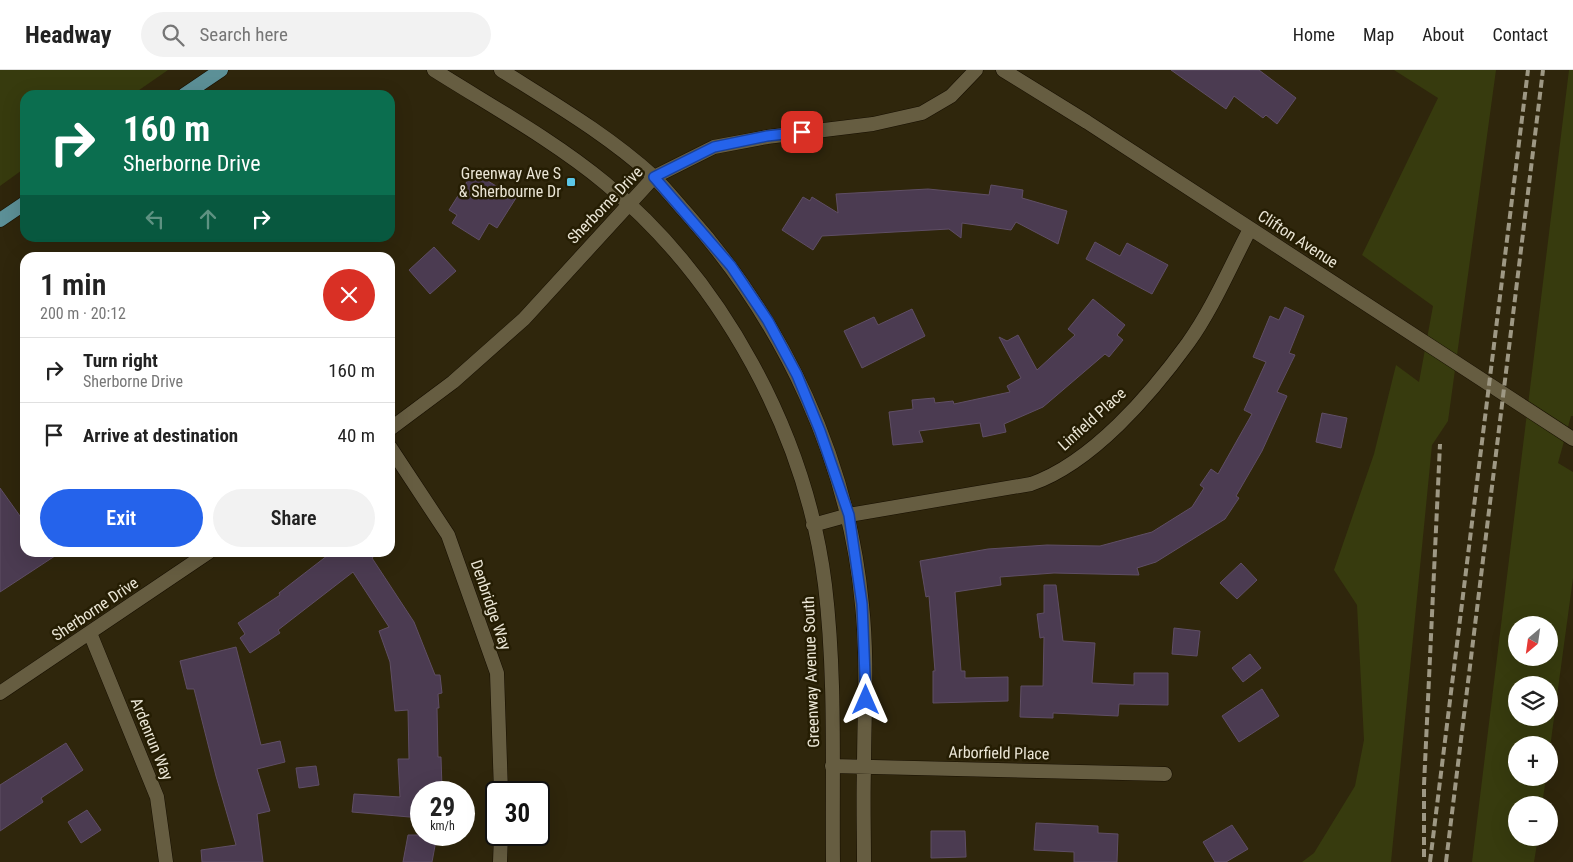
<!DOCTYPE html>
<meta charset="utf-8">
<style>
body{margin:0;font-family:"Roboto Condensed",sans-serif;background:#f2f2f2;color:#222;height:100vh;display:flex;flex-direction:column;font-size:19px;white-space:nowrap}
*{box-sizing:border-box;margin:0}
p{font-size:16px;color:#767676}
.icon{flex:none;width:28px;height:28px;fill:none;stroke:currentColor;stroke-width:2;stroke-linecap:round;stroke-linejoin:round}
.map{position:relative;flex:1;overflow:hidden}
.details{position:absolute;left:20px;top:182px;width:375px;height:305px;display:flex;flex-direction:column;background:#fff;border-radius:15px;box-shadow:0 5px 20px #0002}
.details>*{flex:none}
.top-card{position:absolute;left:20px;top:20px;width:375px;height:152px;border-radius:15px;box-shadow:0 5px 20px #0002;background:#0b6e4f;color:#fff;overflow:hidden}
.needle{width:32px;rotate:209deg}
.controls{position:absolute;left:1508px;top:546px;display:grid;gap:10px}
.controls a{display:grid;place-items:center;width:50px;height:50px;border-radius:50%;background:#fff;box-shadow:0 5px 20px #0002;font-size:25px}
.speed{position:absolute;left:410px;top:711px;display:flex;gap:10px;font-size:25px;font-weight:700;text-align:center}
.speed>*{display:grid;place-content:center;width:65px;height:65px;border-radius:50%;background:#fff;box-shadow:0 5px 20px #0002;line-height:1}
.speed small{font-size:12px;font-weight:400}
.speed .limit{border:2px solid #111;border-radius:8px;background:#fff;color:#111}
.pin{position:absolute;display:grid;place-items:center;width:42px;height:42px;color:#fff;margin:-21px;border-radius:10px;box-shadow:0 2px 8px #0006}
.me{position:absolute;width:55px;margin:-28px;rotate:0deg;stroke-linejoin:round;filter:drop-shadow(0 0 4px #0008)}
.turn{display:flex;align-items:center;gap:18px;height:105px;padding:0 20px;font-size:22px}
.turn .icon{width:65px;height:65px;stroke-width:2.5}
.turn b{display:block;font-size:35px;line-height:42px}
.lanes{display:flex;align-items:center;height:48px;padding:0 20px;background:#0003;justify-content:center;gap:25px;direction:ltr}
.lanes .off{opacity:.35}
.round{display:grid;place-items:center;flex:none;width:52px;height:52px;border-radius:26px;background:#f2f2f2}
.headline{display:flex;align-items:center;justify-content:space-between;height:85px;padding:0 20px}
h1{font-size:30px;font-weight:600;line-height:38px}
.cta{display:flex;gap:10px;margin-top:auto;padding:10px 20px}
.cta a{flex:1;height:58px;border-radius:30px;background:#2563eb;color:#fff;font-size:20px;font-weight:600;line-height:58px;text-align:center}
.cta a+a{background:#f2f2f2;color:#222}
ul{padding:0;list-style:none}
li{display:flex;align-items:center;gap:15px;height:65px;padding:0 20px;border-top:1px solid #e0e0e0}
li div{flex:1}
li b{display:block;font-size:19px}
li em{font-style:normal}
header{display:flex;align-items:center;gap:30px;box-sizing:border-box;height:70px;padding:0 25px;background:#fff;border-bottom:1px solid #e0e0e0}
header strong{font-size:24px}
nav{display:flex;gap:28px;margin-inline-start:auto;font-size:18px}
.search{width:350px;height:45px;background:#f2f2f2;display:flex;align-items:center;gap:12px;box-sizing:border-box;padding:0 18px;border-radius:28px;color:#767676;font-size:19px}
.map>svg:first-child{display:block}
.green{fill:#373b0e;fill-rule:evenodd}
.building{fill:#4b3b51;stroke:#5f4e65}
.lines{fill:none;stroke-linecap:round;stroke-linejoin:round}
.minor-casing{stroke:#170f00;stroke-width:15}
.primary-casing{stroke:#170f00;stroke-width:15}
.minor{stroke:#665d41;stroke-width:14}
.primary{stroke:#5c9097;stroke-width:14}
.rail{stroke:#9e9884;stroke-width:4;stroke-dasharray:8 4;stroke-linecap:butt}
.route-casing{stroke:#184099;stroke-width:12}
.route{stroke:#2563eb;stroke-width:9}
.poi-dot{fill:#5cc7e8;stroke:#251d03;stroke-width:2}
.labels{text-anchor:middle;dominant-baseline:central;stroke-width:5;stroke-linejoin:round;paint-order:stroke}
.poi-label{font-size:16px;fill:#ebe6d6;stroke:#251d03;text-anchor:end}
.street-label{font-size:16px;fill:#ebe6d6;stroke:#251d03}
</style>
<header>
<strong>Headway</strong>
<div class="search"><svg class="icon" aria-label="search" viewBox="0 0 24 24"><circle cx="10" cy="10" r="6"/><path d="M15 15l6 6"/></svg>Search here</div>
<nav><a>Home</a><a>Map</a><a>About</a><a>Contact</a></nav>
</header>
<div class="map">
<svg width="1573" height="792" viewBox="0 0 1573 792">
<rect width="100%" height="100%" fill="#2f260c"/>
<path class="green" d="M0 0H168L132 25H25V98L0 116Z
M1394 0H1496L1448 351 1432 375 1391 792H1302L1314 783 1355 716 1364 670 1357 535 1334 500 1374 384 1396 295 1419 312 1433 236 1362 185 1438 28Z
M1569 0H1573V346H1571L1558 393 1573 402V508L1549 685V675H1516V708H1546L1542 735H1516V768H1538L1534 792H1472ZM1516 555H1549V588H1516ZM1516 615H1549V648H1516Z"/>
<path class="building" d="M1171 0H1259L1296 28 1277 54 1266 45 1263 48 1234 26 1226 39Z
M473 102 516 128 497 158 489 153 479 170 452 153 457 145 449 140Z
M991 115 1023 120 1022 128 1067 141 1058 174 1016 152 1011 160 962 153 961 168 949 159 822 166 813 180 782 160 803 127 810 131 812 127 838 143 836 124 928 119 989 125Z
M1095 172 1120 186 1127 173 1168 195 1152 224 1086 189Z
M434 177 456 201 430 224 409 200Z
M1093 229 1125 255 1117 265 1123 270 1109 287 1105 284 1043 337 1004 354 1006 362 983 367 980 353 919 361 923 372 893 375 889 342 913 339 912 330 934 328 935 333 953 331 954 334 1010 322 1007 316 1021 308 999 267 1007 271 1018 265 1037 300 1075 265 1068 259Z
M1285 237 1304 246 1289 283 1295 285 1277 322 1287 326 1262 381 1236 426 1239 428 1225 449 1156 492 1137 498 1139 505 1054 503 1000 507 1001 515 955 522 961 601H965V608L1008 607V631L933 633V601H935L929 526 926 527 920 491 988 479 1047 475 1100 476 1152 462 1192 437 1204 418 1200 415 1211 399 1218 404 1252 344 1244 340 1266 292 1253 287 1270 246 1279 250Z
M912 239 925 266 862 298 844 261 874 247 878 255Z
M1322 343 1347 348 1341 378 1316 372Z
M0 418 25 453V482H61L0 522Z
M332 482H379L372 488 414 552 435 605H440L442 623 438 624 439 638H437L438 687H441L442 718 421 719V748L352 742 354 724 400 727 398 689H409L408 640 395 641 390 592 379 561 389 557 353 502 278 560 280 563 250 583 240 568 245 564 238 553 280 525 279 523Z
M1241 493 1257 510 1237 529 1220 513Z
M1044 515H1056L1063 571 1095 573 1092 613 1134 615V603H1168V635L1119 634 1118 646 1053 643V648L1020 647 1021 616H1043L1044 567 1040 568 1037 544 1044 543Z
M1174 558 1200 561 1197 586 1172 584Z
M236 577 261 675 280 671 285 692 257 699 270 741 257 744 263 792H202L201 780 236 775 216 706 194 619H187L180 591Z
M1250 584 1261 598 1243 612 1232 598Z
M1262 619 1279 646 1239 672 1222 646Z
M66 673 83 700 41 728 43 732 0 761V715Z
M316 696 319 715 299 718 296 698Z
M87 740 101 760 81 773 68 752Z
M1036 753 1098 756V763L1118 764 1117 792H1074V782L1034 780Z
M1232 755 1248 779 1226 792H1215L1203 772Z
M931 761H965L966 787 931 788Z
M408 765H437L432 792H403Z"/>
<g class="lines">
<g class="minor-casing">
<path id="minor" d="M434 0C491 36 553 70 605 113 723 210 806 364 825 515 836 607 832 700 833 792
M501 0C553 33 608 65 654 107 666 119 677 133 688 145 784 253 849 391 862 535 868 590 864 644 864 699 863 730 864 761 864 792
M1003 0 1087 52 1573 369
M390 359 453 312 524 249 654 107 714 77 767 67 873 54 922 43 951 26 976 0
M390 377 448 465 497 603 501 722
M813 455 849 445 1031 414C1092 393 1151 324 1188 273 1213 238 1230 197 1250 159
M90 563 157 727 166 792
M0 623 209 482
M832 696 1165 704
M500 792 501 765"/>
</g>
<g class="primary-casing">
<path id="primary" d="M184 25 221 0
M0 150 25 133"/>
</g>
<use href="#minor" class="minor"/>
<use href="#primary" class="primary"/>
<path class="rail" d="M1424 787V715L1440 374
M1430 792 1528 0
M1446 792 1543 0"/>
</g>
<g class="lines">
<g class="route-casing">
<path id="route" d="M802 62 767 66 714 77 654 107 731 196 768 251 797 305 820 361 849 445 862 534 866 630"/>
</g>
<use href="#route" class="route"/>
</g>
<rect class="poi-dot" x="566" y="107" width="10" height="10" rx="2.5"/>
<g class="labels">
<g class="poi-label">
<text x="561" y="103">Greenway Ave S<tspan x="561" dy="18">&amp; Sherbourne Dr</tspan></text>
</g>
<g class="street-label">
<text transform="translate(605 135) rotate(-46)">Sherborne Drive</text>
<text transform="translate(1298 169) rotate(33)">Clifton Avenue</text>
<text transform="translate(1092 349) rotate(-42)">Linfield Place</text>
<text transform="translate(491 535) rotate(71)">Denbridge Way</text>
<text transform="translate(95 539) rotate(-34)">Sherborne Drive</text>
<text transform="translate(811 602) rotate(-92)">Greenway Avenue South</text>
<text transform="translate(152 669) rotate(68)">Ardenrun Way</text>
<text transform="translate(999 683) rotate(1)">Arborfield Place</text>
</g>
</g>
</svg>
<div class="controls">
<a><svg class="needle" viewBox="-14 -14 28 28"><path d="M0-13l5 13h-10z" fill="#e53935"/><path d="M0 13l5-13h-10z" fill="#767676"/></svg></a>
<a><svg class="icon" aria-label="layers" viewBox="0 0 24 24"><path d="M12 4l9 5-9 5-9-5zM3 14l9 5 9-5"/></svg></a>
<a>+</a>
<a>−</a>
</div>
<div class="speed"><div>29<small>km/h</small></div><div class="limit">30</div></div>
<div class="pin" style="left:802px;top:62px;background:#d93025"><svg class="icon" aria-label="arrive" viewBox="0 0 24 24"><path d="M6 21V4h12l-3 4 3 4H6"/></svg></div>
<svg class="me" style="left:866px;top:630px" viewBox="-20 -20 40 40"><path d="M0-17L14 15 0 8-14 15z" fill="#2563eb" stroke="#fff" stroke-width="4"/></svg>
<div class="top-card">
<div class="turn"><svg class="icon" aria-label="right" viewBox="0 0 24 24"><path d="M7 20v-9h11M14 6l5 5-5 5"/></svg><div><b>160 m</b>Sherborne Drive</div></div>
<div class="lanes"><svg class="icon off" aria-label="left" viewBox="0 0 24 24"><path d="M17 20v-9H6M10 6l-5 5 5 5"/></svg><svg class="icon off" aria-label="ahead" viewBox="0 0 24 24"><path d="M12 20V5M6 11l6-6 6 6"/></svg><svg class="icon" aria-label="right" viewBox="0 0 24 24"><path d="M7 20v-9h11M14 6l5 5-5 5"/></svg></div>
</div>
<section class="details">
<div class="headline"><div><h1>1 min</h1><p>200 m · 20:12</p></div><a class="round" style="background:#d93025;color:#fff"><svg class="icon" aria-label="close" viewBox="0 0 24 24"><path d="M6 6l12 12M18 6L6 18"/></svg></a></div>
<ul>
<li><svg class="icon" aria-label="right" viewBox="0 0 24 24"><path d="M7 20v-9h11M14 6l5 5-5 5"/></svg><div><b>Turn right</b><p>Sherborne Drive</p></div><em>160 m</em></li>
<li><svg class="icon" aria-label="arrive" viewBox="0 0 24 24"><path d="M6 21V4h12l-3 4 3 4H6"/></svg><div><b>Arrive at destination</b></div><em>40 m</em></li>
</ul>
<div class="cta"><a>Exit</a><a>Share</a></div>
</section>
</div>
